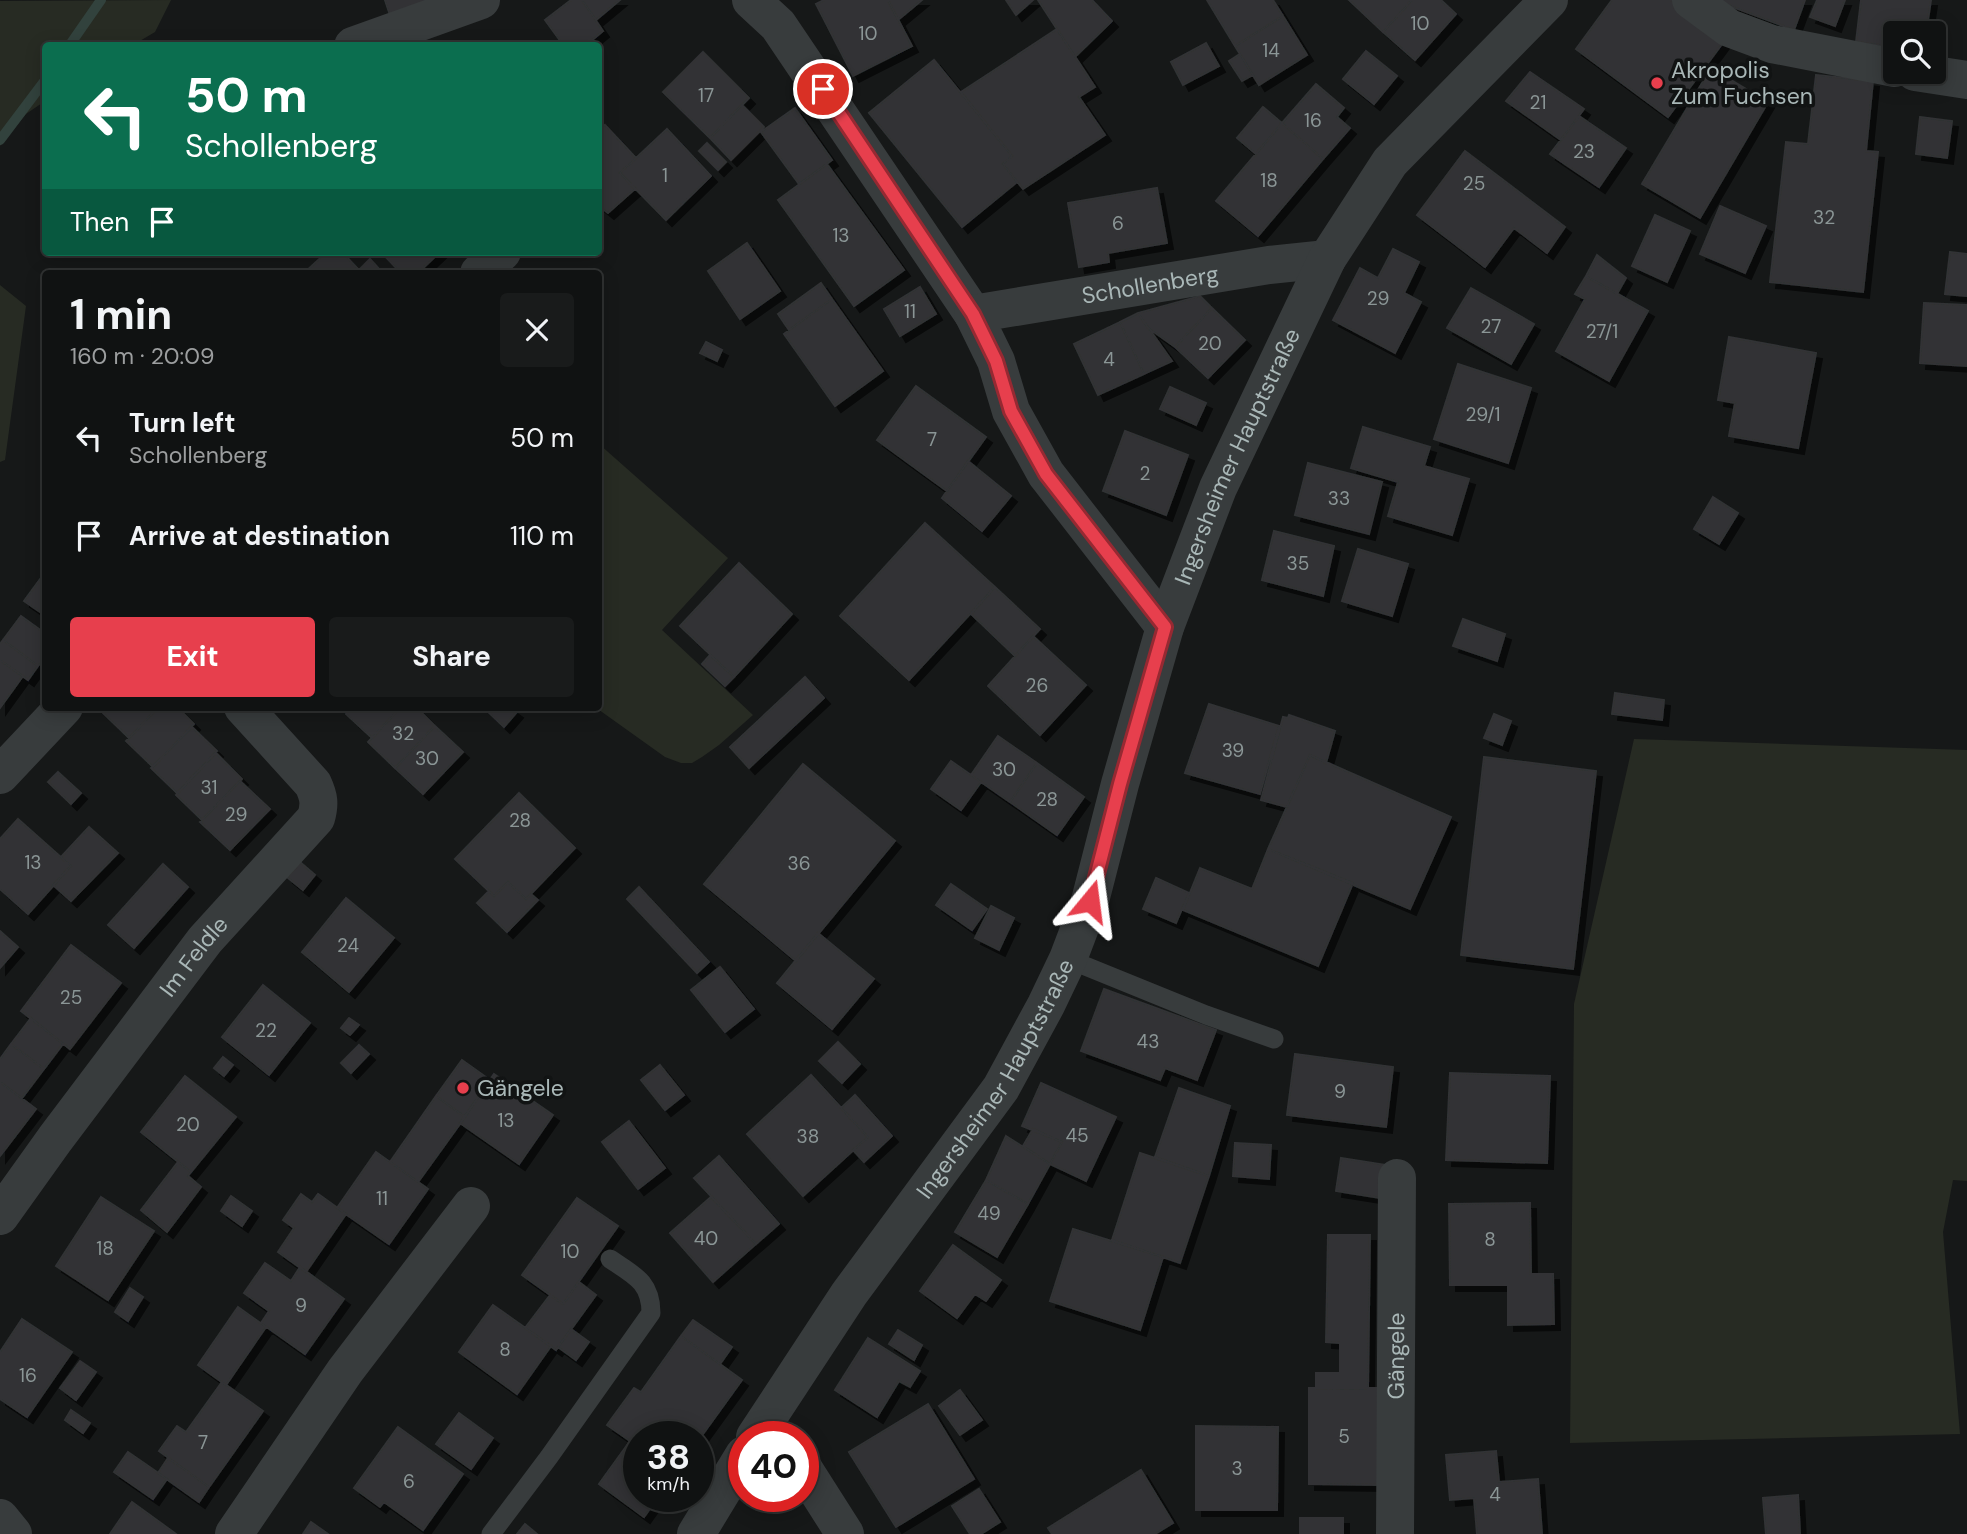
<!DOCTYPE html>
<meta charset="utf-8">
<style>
body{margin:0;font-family:"DM Sans",sans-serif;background:#191b1b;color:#f1f3f6;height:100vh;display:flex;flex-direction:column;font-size:26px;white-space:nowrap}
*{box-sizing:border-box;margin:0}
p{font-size:23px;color:#9c9e9f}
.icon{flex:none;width:38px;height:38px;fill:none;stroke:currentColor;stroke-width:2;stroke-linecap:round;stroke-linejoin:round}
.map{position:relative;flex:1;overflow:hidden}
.details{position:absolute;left:42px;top:270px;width:560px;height:441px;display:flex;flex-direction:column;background:#101212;border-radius:7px;box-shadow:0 4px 18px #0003,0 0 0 2px #303232}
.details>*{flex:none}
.guide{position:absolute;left:42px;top:42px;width:560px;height:214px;border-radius:7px;box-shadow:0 4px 18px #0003,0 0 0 2px #303232;background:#0b6e4f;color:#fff;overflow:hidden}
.tools{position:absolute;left:1883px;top:21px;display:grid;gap:14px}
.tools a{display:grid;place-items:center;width:63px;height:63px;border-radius:7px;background:#101212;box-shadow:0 4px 18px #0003,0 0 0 2px #303232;font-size:35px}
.speed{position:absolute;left:623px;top:1421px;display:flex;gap:14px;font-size:35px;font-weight:700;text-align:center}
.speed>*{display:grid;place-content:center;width:91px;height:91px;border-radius:50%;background:#101212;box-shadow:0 4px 18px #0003,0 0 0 2px #303232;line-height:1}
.speed small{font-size:18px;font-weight:400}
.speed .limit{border:10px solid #d22;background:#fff;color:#111}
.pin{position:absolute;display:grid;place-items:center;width:60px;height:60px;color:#fff;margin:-30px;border:4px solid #fff;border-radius:50%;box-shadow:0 2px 7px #0007}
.me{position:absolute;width:77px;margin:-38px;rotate:16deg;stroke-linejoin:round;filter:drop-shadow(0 0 5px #0008)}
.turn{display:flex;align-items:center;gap:24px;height:147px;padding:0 28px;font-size:32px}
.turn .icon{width:91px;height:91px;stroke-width:2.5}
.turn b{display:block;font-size:49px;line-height:60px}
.then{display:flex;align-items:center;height:66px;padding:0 28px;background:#0003;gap:14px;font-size:26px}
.round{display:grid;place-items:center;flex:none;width:74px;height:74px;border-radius:7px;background:#191b1b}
.head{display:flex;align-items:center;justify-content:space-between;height:119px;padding:0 28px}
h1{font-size:42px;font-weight:700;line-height:52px}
.action{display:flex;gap:14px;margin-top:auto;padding:14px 28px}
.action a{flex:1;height:80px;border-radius:7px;background:#e73f4d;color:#fff;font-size:28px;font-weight:700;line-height:80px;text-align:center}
.action a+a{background:#191b1b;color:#f1f3f6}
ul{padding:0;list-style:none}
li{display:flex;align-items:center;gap:21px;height:98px;padding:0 28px}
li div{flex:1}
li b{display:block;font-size:26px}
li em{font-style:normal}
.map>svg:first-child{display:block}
.green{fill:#272b23}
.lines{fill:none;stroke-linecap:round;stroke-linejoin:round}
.stream{stroke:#32423d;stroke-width:10}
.building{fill:#313334;stroke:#303334;stroke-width:2;filter:url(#shadow)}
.service{stroke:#383c3d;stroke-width:19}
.minor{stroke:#383c3d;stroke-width:38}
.tertiary{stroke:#383c3d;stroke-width:38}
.route-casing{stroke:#962932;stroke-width:18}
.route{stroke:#e73f4d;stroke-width:12}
.poi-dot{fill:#e73f4d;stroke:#111313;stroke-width:2.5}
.labels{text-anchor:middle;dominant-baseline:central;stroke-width:7;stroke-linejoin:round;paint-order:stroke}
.number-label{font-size:19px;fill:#8b9696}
.poi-label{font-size:23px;fill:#a9b7b7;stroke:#111313;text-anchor:start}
.street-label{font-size:23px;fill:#a9b7b7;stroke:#111313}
</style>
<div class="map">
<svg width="1967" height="1534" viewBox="0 0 1967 1534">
<defs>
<filter id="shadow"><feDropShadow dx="6" dy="6" stdDeviation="0" flood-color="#0009"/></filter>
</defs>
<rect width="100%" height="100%" fill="#161818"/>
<path class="green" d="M171 0 155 32 133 45 46 46 45 101 26 114 0 146V1Z
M0 285 26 306 5 460 0 462Z
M599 444 728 558 662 630 753 715 719 745 702 757 692 763H681L665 757 595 707H598Z
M1634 739 1967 750V1181L1953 1180 1943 1232 1960 1434 1570 1443 1574 1004Z"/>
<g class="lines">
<path class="stream" d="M69 46 101 0
M0 140 46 79"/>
</g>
<path class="building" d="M385 0H435L390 15Z
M571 0H582L603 31 585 46H564L545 20Z
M582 0H620L596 20Z
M824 0H888L912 46 853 76 816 4Z
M888 0H922L898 20Z
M1006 0H1033L1016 15Z
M1038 0H1092L1112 21 1075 57Z
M1207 0H1273L1283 16 1235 46Z
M1349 0H1412L1383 32Z
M1412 0H1441L1456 14 1415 60 1383 32Z
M1612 0H1671L1725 40 1668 117 1576 49Z
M1714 0H1805L1794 30Z
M1817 0H1845L1835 26 1810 17Z
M1861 0H1931L1926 33H1895V47L1856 42Z
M1283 16 1307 55 1259 85 1235 46Z
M1057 29 1095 87 1079 97 1105 135 1023 189 1003 164 1012 156 961 92Z
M1206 43 1219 66 1183 85 1171 62Z
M1366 51 1397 76 1374 104 1343 79Z
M703 52 749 98 710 138 663 92Z
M1240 54 1253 75 1242 81 1229 61Z
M934 60 1012 156 1003 164 1017 182 962 227 869 113Z
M1711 68 1768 102 1700 218 1642 184Z
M1530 72 1584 109 1561 140 1506 101Z
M1816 75 1873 81 1866 151 1878 152 1863 292 1770 282 1786 142 1808 144Z
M1316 84 1344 108 1337 117 1350 128 1323 159 1282 123Z
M742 105 764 127 731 160 710 138Z
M1263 107 1282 123 1256 154 1237 138Z
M795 108 832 160 799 184 761 132Z
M1579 116 1626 148 1599 187 1550 154Z
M1920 117 1952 121 1947 158 1916 154Z
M1282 123 1323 159 1258 236 1216 201Z
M605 125 636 158 620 173 635 189 608 213 598 205V131Z
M667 129 711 176 666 220 620 173Z
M707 143 726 162 718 170 699 151Z
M1465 151 1565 227 1547 253 1514 228 1485 267 1417 215Z
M827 164 904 270 854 306 778 200Z
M1157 188 1167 243 1108 253 1109 262 1079 267 1068 203Z
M1720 206 1766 226 1745 273 1700 254Z
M1655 215 1690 231 1667 282 1632 266Z
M747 243 780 291 740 319 708 271Z
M1393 249 1419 262 1404 293 1421 302 1395 353 1333 320 1360 268 1378 278Z
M327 252H342L359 270 370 259 383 273H304Z
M381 252H440L418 273H401Z
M1950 252 1967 254V296L1945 294Z
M1597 255 1626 278 1617 294 1586 276Z
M1586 276 1648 311 1609 381 1556 351 1585 299 1575 294Z
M821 283 832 299 789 330 778 314Z
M920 287 936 314 900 336 884 309Z
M1471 288 1534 324 1511 364 1447 328Z
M1200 296 1212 308 1175 347 1147 327 1138 313Z
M832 299 883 371 835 406 784 334Z
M1924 303 1967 305V366L1920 363Z
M1212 308 1245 340 1208 378 1175 347Z
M1138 313 1172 361 1144 374 1120 322Z
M1120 322 1144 374 1098 395 1074 344Z
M1729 337 1816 353 1798 448 1729 436 1735 403 1718 400Z
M706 342 722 350 717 361 700 353Z
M1458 364 1531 388 1508 463 1434 439Z
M916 386 986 437 947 491 877 440Z
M1170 387 1206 403 1196 425 1160 409Z
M1363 427 1430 447 1424 466 1469 479 1452 535 1388 516 1398 482 1351 468Z
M1125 431 1188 455 1166 515 1103 491Z
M968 461 1011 496 982 531 942 498Z
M1308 463 1382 482 1369 534 1295 515Z
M1713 497 1738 513 1719 544 1694 529Z
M925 523 995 587 909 680 840 616Z
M1274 531 1334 546 1323 596 1262 580Z
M1358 549 1408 564 1392 616 1342 601Z
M739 563 792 614 734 677 680 626Z
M46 571V616L24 601Z
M995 587 1040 629 1015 656 971 614Z
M21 616 46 634V656L38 666 3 640Z
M1463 619 1505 634 1497 661 1453 646Z
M1033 636 1086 685 1040 735 988 686Z
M3 640 38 666 28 680 0 660V644Z
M710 655 734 677 725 686 702 664Z
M0 660 23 676 0 708Z
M805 677 824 698 749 768 730 747Z
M1615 693 1664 700 1662 720 1612 714Z
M1209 704 1279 726 1260 794 1185 773Z
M107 707H159L129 738 102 712Z
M159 707H177L194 724 153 767 126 741Z
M352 707H401L372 738 346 714Z
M401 707H416L435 726 395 768 368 742Z
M483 707H510L517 712 504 727Z
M1494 714 1511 721 1502 745 1484 738Z
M1289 715 1335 731 1326 763 1310 755 1287 807 1261 800 1283 717 1288 718Z
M435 726 463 752 423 794 395 768Z
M192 727 217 751 177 793 151 768Z
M998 736 1037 763 1010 802 971 775Z
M216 753 242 779 202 820 176 795Z
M1310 755 1451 817 1410 909 1268 849Z
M1484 757 1596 771 1573 969 1461 955Z
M951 761 981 782 961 810 931 789Z
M1037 763 1084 797 1057 835 1010 802Z
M803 764 895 841 796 961 704 884Z
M58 772 81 793 71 804 48 782Z
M240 781 270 809 230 850 200 822Z
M519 793 575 848 526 899 508 882 494 896 455 859Z
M18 819 71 866 28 914 0 889V839Z
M89 827 118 853 71 901 53 885 71 866 61 857Z
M1268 849 1353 883 1318 966 1183 910 1200 868 1252 889Z
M300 862 315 875 303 890 287 877Z
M163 864 188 887 134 948 108 925Z
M1156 878 1189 893 1176 923 1143 909Z
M508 882 526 899 531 894 538 900 507 932 477 903 489 891 494 896Z
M951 884 987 909 972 930 936 905Z
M639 887 709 962 697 973 627 899Z
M346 898 394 938 349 992 302 952Z
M991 906 1014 918 999 950 975 938Z
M0 931 18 947 0 968Z
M818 933 874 979 832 1029 777 983Z
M71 945 121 983 70 1049 21 1011Z
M720 967 754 1009 725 1032 691 990Z
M263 985 310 1023 269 1075 222 1037Z
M1104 989 1216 1030 1197 1080 1165 1068 1160 1080 1081 1051Z
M31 1018 63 1044 44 1069 11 1044Z
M349 1018 359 1025 350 1035 341 1028Z
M838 1042 860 1064 842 1083 819 1061Z
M11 1044 44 1069 22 1098 0 1082V1059Z
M359 1045 369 1054 351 1073 341 1063Z
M1295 1054 1393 1067 1386 1127 1287 1115Z
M223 1057 233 1065 224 1076 214 1068Z
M462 1060 490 1080 465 1117 436 1096Z
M660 1065 684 1095 665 1110 641 1080Z
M1450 1073 1550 1076 1547 1163 1446 1160Z
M494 1074 553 1115 519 1164 460 1123Z
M811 1075 868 1137 803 1196 747 1134Z
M185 1076 236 1117 191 1172 141 1132Z
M0 1082 36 1109 0 1156Z
M1041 1083 1116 1117 1086 1181 1050 1164 1062 1142 1022 1126Z
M1179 1088 1230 1106 1209 1176 1155 1157Z
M855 1095 892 1136 864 1162 853 1150 868 1137 841 1108Z
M436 1096 465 1117 418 1182 390 1162Z
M629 1121 665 1168 638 1189 602 1142Z
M1033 1129 1062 1142 1050 1164 1023 1146Z
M1006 1136 1050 1164 1028 1204 986 1180Z
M1235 1143 1271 1145 1269 1179 1233 1176Z
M376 1152 428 1189 389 1244 337 1208Z
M1140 1153 1209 1176 1180 1263 1112 1240Z
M719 1156 779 1224 756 1244 694 1178Z
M1341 1158 1386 1165 1381 1198 1336 1191Z
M178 1162 191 1172 188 1176 201 1187 167 1232 141 1210Z
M986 1180 1028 1204 997 1257 955 1232Z
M301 1194 312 1202 318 1194 346 1214 306 1272 278 1252 294 1228 283 1220Z
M231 1196 252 1211 242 1226 221 1211Z
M101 1197 154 1231 108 1300 56 1266Z
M711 1197 756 1244 713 1282 670 1233Z
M577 1198 618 1226 563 1304 522 1275Z
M1530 1203 1531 1274H1553L1554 1324 1508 1325V1285H1450L1449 1204Z
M1073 1229 1163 1257 1140 1330 1050 1301Z
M1328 1235H1370L1368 1389 1316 1388V1373H1340V1343L1326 1342Z
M953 1245 1001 1280 986 1301 975 1294 957 1318 920 1291Z
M265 1263 291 1281 300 1267 344 1299 305 1354 261 1323 269 1311 244 1293Z
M579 1282 596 1295 556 1350 525 1328 550 1295 563 1304Z
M130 1288 143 1297 128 1321 115 1312Z
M493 1305 551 1346 517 1394 459 1352Z
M238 1307 266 1327 226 1385 198 1365Z
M22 1319 72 1352 27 1417 0 1399V1352Z
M693 1320 732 1347 720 1364 681 1336Z
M571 1329 589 1342 576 1360 558 1347Z
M898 1330 922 1345 914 1360 889 1344Z
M681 1336 742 1380 698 1441V1437H639V1496H659L644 1517 599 1484 630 1441 607 1425 634 1388 641 1392Z
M868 1338 920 1371 910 1387 899 1381 877 1417 835 1390Z
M80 1361 96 1372 76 1400 60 1388Z
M222 1382 263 1411 209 1487 159 1451 177 1426 186 1432Z
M1309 1388H1379V1485L1309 1484Z
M960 1390 982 1420 960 1435 939 1406Z
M928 1404 974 1479 896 1527 849 1452Z
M71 1410 90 1423 83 1433 65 1420Z
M459 1413 493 1438 471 1469 436 1444Z
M1196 1426 1278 1427 1277 1510H1196Z
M398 1427 463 1474 423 1530 384 1502 380 1507 354 1488Z
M1496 1451 1499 1482 1538 1479 1542 1534H1477L1474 1498 1450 1500 1446 1455Z
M128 1452 167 1479 153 1499 114 1472Z
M168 1458 209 1487 199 1502 158 1473Z
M1141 1470 1173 1523 1155 1534H1052L1048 1528Z
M979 1489 1000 1522 981 1534H970L952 1506Z
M1798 1495 1800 1534H1766L1763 1498Z
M132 1502 176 1534H110Z
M1300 1518H1343V1534H1300Z
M311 1522 328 1534H303Z
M525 1524 537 1534H517Z"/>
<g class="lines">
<path class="service" d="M1068 959 1206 1015 1274 1039
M491 1534 549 1457 651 1313C651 1282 634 1275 610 1259"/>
<g class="minor">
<path d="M751 0 778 25 973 314"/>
<path d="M1691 0 1729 28 1772 44 1895 68"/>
<path d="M353 46 481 0"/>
<path d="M1915 72 1967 80"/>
<path d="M479 273 502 252"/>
<path id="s1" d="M1165 627 1046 474 1011 411 996 361 973 314 1269 265 1327 259"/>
<path d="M0 775 64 707"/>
<path id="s2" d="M0 1216 55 1139 205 940 316 818C320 804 319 797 313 784L243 707"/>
<path d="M803 1468 845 1534"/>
<path d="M0 1518 13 1534"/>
<path d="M234 1534 345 1371 471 1206"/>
<path id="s3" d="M1395 1534 1397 1178"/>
</g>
<g class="tertiary">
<path id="s4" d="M755 1437 849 1294 1001 1088 1046 1005 1068 959 1090 901 1120 784 1165 627 1218 488 1327 259 1390 162 1549 0"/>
<path d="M696 1534 744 1455"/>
</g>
</g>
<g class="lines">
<g class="route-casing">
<path id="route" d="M823 89 973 314 996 361 1011 411 1046 474 1165 627 1120 784 1090 901"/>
</g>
<use href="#route" class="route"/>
</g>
<g class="poi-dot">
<circle cx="1657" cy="83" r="7"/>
<circle cx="463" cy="1088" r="7"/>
</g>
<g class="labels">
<g class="number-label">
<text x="1420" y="23">10</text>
<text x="868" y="33">10</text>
<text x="1271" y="50">14</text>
<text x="706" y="95">17</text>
<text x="1538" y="102">21</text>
<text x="1313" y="120">16</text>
<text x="1584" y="151">23</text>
<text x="665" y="175">1</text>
<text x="1269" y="180">18</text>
<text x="1474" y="183">25</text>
<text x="1824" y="217">32</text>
<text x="1118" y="223">6</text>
<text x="841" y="235">13</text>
<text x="1378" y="298">29</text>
<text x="910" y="311">11</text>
<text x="1491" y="326">27</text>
<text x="1602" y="331">27/1</text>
<text x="1210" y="343">20</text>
<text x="1109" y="359">4</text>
<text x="1483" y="414">29/1</text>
<text x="932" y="439">7</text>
<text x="1145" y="473">2</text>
<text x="1339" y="498">33</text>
<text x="1298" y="563">35</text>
<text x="1037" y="685">26</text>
<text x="403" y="733">32</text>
<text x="1233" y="750">39</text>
<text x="427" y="758">30</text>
<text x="1004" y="769">30</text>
<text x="209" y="787">31</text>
<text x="1047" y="799">28</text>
<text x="236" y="814">29</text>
<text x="520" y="820">28</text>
<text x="33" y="862">13</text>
<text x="799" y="863">36</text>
<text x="348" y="945">24</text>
<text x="71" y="997">25</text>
<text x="266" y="1030">22</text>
<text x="1148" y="1041">43</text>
<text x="1340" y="1091">9</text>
<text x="506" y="1120">13</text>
<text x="188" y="1124">20</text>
<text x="1077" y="1135">45</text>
<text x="808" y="1136">38</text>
<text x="382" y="1198">11</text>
<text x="989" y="1213">49</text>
<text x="706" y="1238">40</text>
<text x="1490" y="1239">8</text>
<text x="105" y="1248">18</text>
<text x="570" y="1251">10</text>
<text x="301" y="1305">9</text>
<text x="505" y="1349">8</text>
<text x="28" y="1375">16</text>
<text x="1344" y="1436">5</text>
<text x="203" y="1442">7</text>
<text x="1237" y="1468">3</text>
<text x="409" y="1481">6</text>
<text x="1495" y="1494">4</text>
</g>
<g class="poi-label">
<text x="1671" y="70">Akropolis<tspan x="1671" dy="26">Zum Fuchsen</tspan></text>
<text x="477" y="1088">Gängele</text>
</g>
<g class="street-label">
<text stroke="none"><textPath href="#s1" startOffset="550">Schollenberg</textPath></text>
<text stroke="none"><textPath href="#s4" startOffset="1104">Ingersheimer Hauptstraße</textPath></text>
<text stroke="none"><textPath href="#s2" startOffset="324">Im Feldle</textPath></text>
<text stroke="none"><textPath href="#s4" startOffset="432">Ingersheimer Hauptstraße</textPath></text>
<text stroke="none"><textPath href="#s3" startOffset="178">Gängele</textPath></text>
</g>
</g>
</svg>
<div class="tools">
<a><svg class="icon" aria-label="search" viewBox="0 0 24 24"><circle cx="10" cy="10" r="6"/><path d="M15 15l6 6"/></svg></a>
</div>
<div class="speed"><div>38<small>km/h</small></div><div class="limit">40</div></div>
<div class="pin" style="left:823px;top:89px;background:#d93025"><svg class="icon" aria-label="arrive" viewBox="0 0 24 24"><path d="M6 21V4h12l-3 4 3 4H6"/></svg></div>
<svg class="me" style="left:1090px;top:901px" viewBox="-20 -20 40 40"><path d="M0-17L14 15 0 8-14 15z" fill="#e73f4d" stroke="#fff" stroke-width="4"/></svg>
<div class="guide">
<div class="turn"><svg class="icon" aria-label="left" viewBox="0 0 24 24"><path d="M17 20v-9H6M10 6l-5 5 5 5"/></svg><div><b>50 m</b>Schollenberg</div></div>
<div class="then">Then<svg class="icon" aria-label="arrive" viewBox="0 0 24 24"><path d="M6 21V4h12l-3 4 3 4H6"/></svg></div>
</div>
<section class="details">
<div class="head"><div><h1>1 min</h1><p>160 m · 20:09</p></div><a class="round"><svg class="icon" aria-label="close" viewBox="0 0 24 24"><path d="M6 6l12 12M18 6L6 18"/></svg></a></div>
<ul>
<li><svg class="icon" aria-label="left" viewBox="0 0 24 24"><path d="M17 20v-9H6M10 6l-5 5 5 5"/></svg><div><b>Turn left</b><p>Schollenberg</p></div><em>50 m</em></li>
<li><svg class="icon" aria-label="arrive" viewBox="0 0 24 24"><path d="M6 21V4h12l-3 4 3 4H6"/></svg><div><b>Arrive at destination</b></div><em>110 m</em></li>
</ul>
<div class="action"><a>Exit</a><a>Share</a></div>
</section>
</div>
